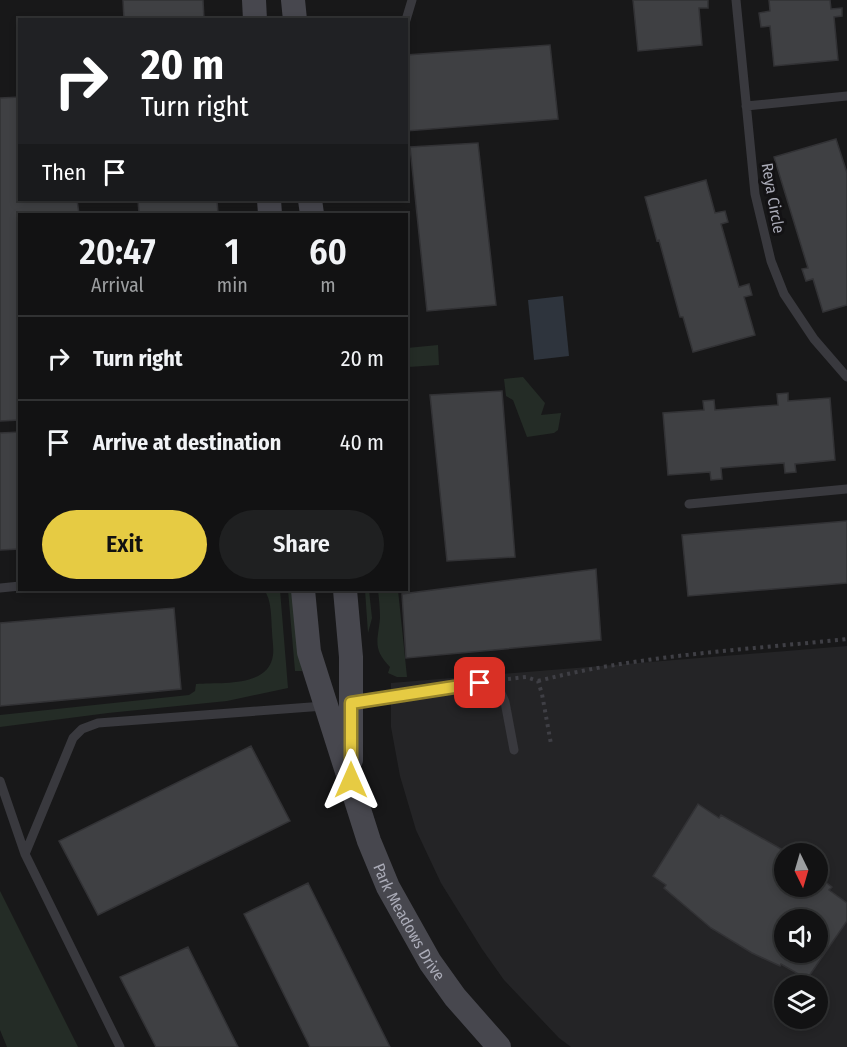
<!DOCTYPE html>
<style>
body{margin:0;font-family:"Fira Sans Condensed",sans-serif;background:#1f2021;color:#f1f3f6;height:100vh;display:flex;flex-direction:column;font-size:22px;white-space:nowrap}
*{box-sizing:border-box;margin:0}
p{font-size:20px;color:#9c9ea0}
.icon{flex:none;width:33px;height:33px;fill:none;stroke:currentColor;stroke-width:2;stroke-linecap:round;stroke-linejoin:round}
.map{position:relative;flex:1;overflow:hidden}
.drawer{position:absolute;left:18px;top:213px;width:390px;height:378px;display:flex;flex-direction:column;background:#121213;border-radius:0px;box-shadow:0 3px 9px #0003,0 0 0 2px #313233}
.drawer>*{flex:none}
.hud{position:absolute;left:18px;top:18px;width:390px;height:183px;border-radius:0px;box-shadow:0 3px 9px #0003,0 0 0 2px #313233;background:#202124;color:#fff;overflow:hidden}
.needle{width:39px;rotate:175deg}
.fabs{position:absolute;left:774px;top:843px;display:grid;gap:12px}
.fabs a{display:grid;place-items:center;width:54px;height:54px;border-radius:50%;background:#121213;box-shadow:0 3px 9px #0003,0 0 0 2px #313233;font-size:30px}
.pin{position:absolute;display:grid;place-items:center;width:51px;height:51px;color:#fff;margin:-26px;border-radius:12px;box-shadow:0 3px 9px #0006}
.me{position:absolute;width:66px;margin:-33px;rotate:0deg;stroke-linejoin:round;filter:drop-shadow(0 0 4px #0008)}
.turn{display:flex;align-items:center;gap:21px;height:126px;padding:0 24px;font-size:27px}
.turn .icon{width:78px;height:78px;stroke-width:2.5}
.turn b{display:block;font-size:42px;line-height:51px}
.then{display:flex;align-items:center;height:57px;padding:0 24px;background:#0003;gap:12px;font-size:22px}
.eta{display:flex;justify-content:space-evenly;align-items:center;height:102px;text-align:center}
.eta b{font-size:36px;font-weight:600;line-height:42px}
.cta{display:flex;gap:12px;margin-top:auto;padding:12px 24px}
.cta a{flex:1;height:69px;border-radius:36px;background:#e6cb43;color:#111;font-size:24px;font-weight:600;line-height:69px;text-align:center}
.cta a+a{background:#1f2021;color:#f1f3f6}
ul{padding:0;list-style:none}
li{display:flex;align-items:center;gap:18px;height:84px;padding:0 24px;border-top:2px solid #313233}
li div{flex:1}
li b{display:block;font-size:22px}
li em{font-style:normal}
.map>svg:first-child{display:block}
.built{fill:#242426;fill-rule:evenodd}
.green{fill:#242c26}
.water{fill:#2e343d}
.building{fill:#3f4043;stroke:#323235;stroke-width:1.5;fill-rule:evenodd}
.lines{fill:none;stroke-linecap:round;stroke-linejoin:round}
.path{stroke:#3f3f45;stroke-width:4;stroke-dasharray:3 4.5;stroke-linecap:butt}
.service{stroke:#39393e;stroke-width:9}
.secondary{stroke:#47474e;stroke-width:24}
.route-casing{stroke:#96842c;stroke-width:15}
.route{stroke:#e6cb43;stroke-width:10}
.labels{text-anchor:middle;dominant-baseline:central;stroke-width:6;stroke-linejoin:round;paint-order:stroke}
.street-label{font-size:16px;fill:#abacb8;stroke:#131214}
</style>
<div class="map">
<svg width="847" height="1047" viewBox="0 0 847 1047">
<rect width="100%" height="100%" fill="#181819"/>
<path class="built" d="M847 646V1047H571L559 1038 504 980 482 949 441 883 416 830 400 776 391 727V683ZM784 854H818V886H784ZM784 920H818V952H784ZM784 986H818V1018H784Z"/>
<path class="green" d="M438 345 439 365 408 367 407 348Z
M523 377 545 403 541 415 561 413 558 430 554 433 527 437 513 400 506 396 504 379Z
M264 590H280L288 688 227 701 108 713 0 727V715L189 695 195 691 196 684C220 682 269 688 273 655 274 647 272 638 272 631 271 618 272 600 264 590Z
M288 590H295L302 671H295Z
M365 590H369L372 618 368 633Z
M378 590H398L407 677H397L388 673 390 667C372 648 378 641 380 618 380 609 379 599 378 590Z
M0 891 78 1047H7L0 1030Z"/>
<path class="water" d="M563 296 569 356 534 360 528 300Z"/>
<path class="building" d="M123 0H203L204 20H124Z
M633 0H708V8H699L702 45 638 51Z
M769 0H830L831 9 842 8V16L834 17 838 60 774 66 770 26 761 27 759 13 770 11Z
M550 45 558 119 406 131V55Z
M20 97V200H77L79 214H20V420L0 421V98Z
M836 139 847 173V305L823 312 813 279 806 281 802 269 808 268 774 157Z
M478 143 496 305 427 311 410 147Z
M706 180 715 213 725 211 728 222 721 224 739 287 749 284 752 295 744 297 755 335 693 352 683 317H680L659 240 657 241 645 197Z
M138 200H217L218 214H139Z
M502 391 515 557 447 561 430 395Z
M788 393V401L830 398 835 460 795 464 796 472 785 473 784 463 721 468 722 479 711 480 710 472 668 475 663 413 704 410 703 401 714 400 715 410 778 405 777 394Z
M20 432V549L0 550V433Z
M847 521V583L688 596 682 535Z
M596 569 601 640 406 658 402 594Z
M174 608 181 689 0 706V623Z
M251 746 290 821 98 915 59 841Z
M698 804 719 818 721 815 790 854H784V886H818V876L832 887 829 890 847 903V921L807 979 781 964 780 966 752 953 711 928 664 888 666 885 653 876ZM784 920H818V952H784Z
M308 883 390 1047H310L244 914Z
M188 947 238 1047H156L120 977Z"/>
<g class="lines">
<path class="path" d="M508 679 526 677 538 681 542 694 551 744
M538 681C639 655 744 650 847 639"/>
<path class="service" d="M736 0 755 194 771 261 784 294 814 339 847 377
M406 20 412 0
M746 106 847 96
M689 504 847 489
M0 588 20 586
M351 703 480 683 499 689 505 702 514 750
M0 781 25 854 120 1047
M25 854 73 738 82 729 98 723 324 706"/>
<g class="secondary">
<path d="M254 0 255 20"/>
<path d="M293 0 295 20"/>
<path d="M269 200 270 214"/>
<path d="M310 200 312 214"/>
<path id="s1" d="M303 590 309 652 369 841 388 887 430 962 455 997 499 1047"/>
<path d="M345 590 351 657V760"/>
</g>
</g>
<g class="lines">
<g class="route-casing">
<path id="route" d="M351 780V703L480 683"/>
</g>
<use href="#route" class="route"/>
</g>
<g class="labels">
<g class="street-label">
<text transform="translate(773 198) rotate(80)">Reya Circle</text>
<text stroke="none"><textPath href="#s1" startOffset="351">Park Meadows Drive</textPath></text>
</g>
</g>
</svg>
<div class="fabs">
<a><svg class="needle" viewBox="-14 -14 28 28"><path d="M0-13l5 13h-10z" fill="#e53935"/><path d="M0 13l5-13h-10z" fill="#9c9ea0"/></svg></a>
<a><svg class="icon" aria-label="sound" viewBox="0 0 24 24"><path d="M4 9h4l5-4v14l-5-4H4zM17 9q2 3 0 6"/></svg></a>
<a><svg class="icon" aria-label="layers" viewBox="0 0 24 24"><path d="M12 4l9 5-9 5-9-5zM3 14l9 5 9-5"/></svg></a>
</div>
<div class="pin" style="left:480px;top:683px;background:#d93025"><svg class="icon" aria-label="arrive" viewBox="0 0 24 24"><path d="M6 21V4h12l-3 4 3 4H6"/></svg></div>
<svg class="me" style="left:351px;top:780px" viewBox="-20 -20 40 40"><path d="M0-17L14 15 0 8-14 15z" fill="#e6cb43" stroke="#fff" stroke-width="4"/></svg>
<div class="hud">
<div class="turn"><svg class="icon" aria-label="right" viewBox="0 0 24 24"><path d="M7 20v-9h11M14 6l5 5-5 5"/></svg><div><b>20 m</b>Turn right</div></div>
<div class="then">Then<svg class="icon" aria-label="arrive" viewBox="0 0 24 24"><path d="M6 21V4h12l-3 4 3 4H6"/></svg></div>
</div>
<section class="drawer">
<div class="eta">
<div><b>20:47</b><p>Arrival</p></div>
<div><b>1</b><p>min</p></div>
<div><b>60</b><p>m</p></div>
</div>
<ul>
<li><svg class="icon" aria-label="right" viewBox="0 0 24 24"><path d="M7 20v-9h11M14 6l5 5-5 5"/></svg><div><b>Turn right</b></div><em>20 m</em></li>
<li><svg class="icon" aria-label="arrive" viewBox="0 0 24 24"><path d="M6 21V4h12l-3 4 3 4H6"/></svg><div><b>Arrive at destination</b></div><em>40 m</em></li>
</ul>
<div class="cta"><a>Exit</a><a>Share</a></div>
</section>
</div>
